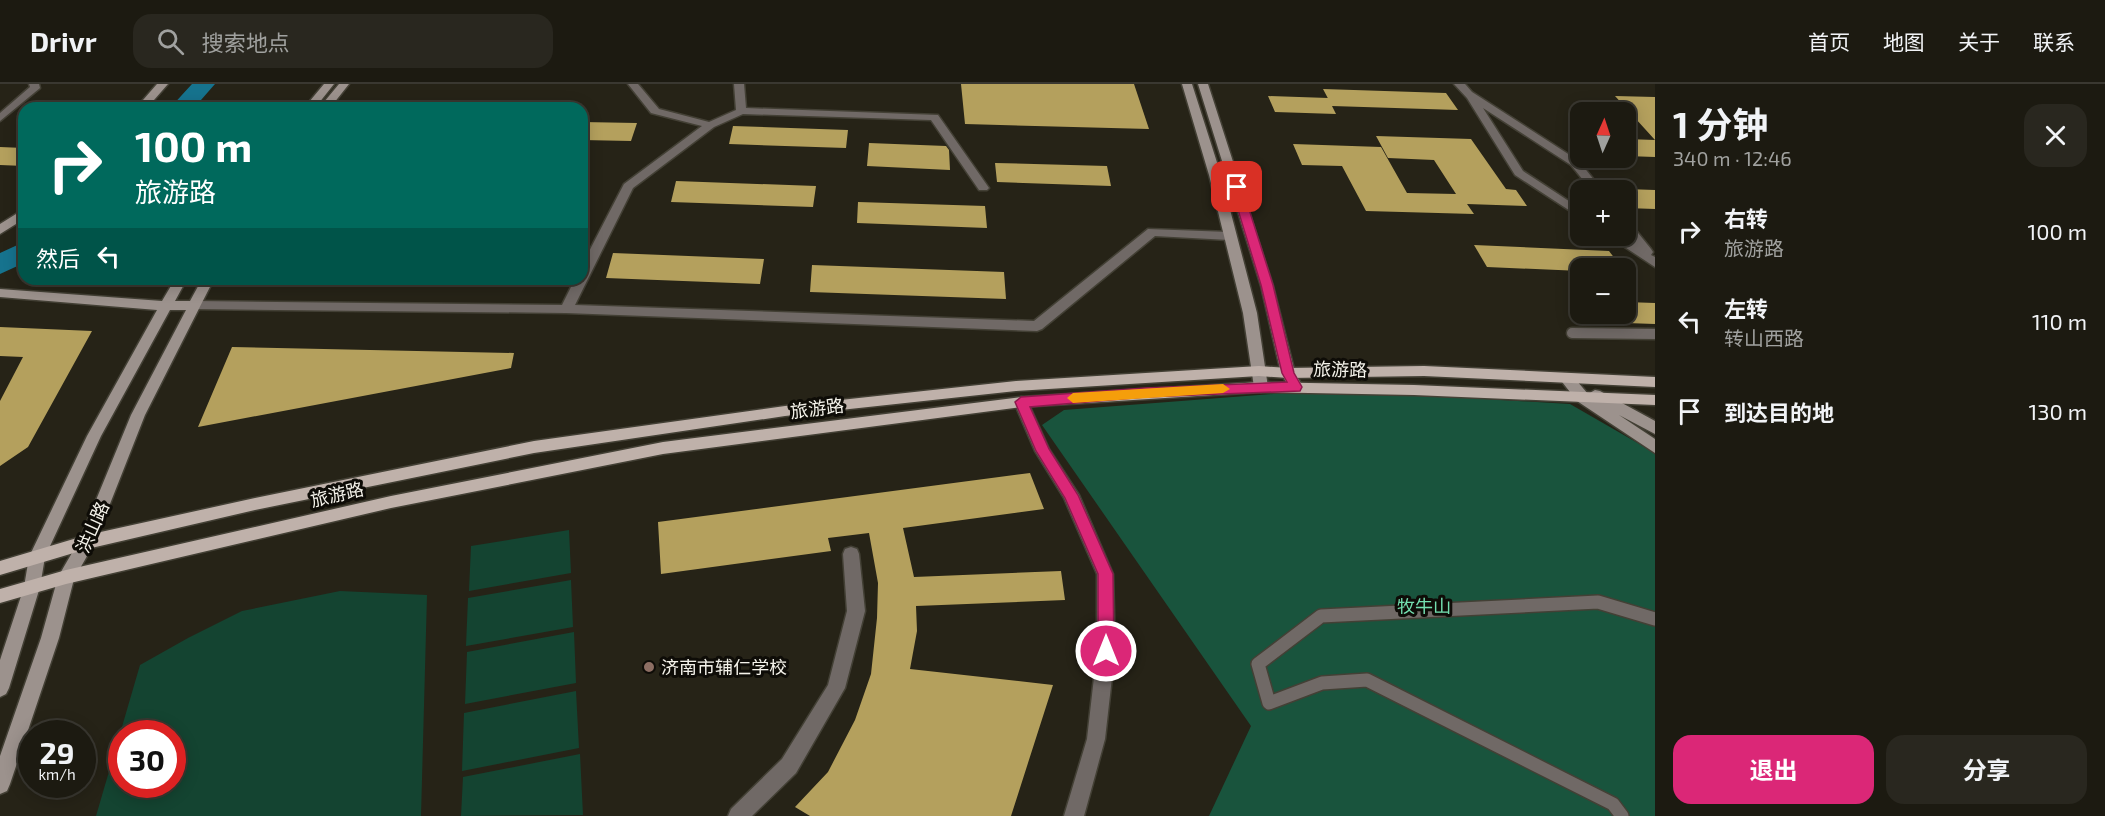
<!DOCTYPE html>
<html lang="zh">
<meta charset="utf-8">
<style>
body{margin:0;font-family:"Exo 2","Noto Sans SC",sans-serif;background:#29271f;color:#f1f3f6;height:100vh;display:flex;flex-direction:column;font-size:22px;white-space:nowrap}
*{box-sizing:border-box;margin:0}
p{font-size:20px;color:#a0a19f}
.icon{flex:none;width:33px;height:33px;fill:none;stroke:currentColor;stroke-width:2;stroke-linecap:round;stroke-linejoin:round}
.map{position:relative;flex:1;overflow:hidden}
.drawer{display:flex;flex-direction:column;background:#1c1a11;width:450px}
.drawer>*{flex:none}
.guide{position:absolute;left:18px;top:18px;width:570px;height:183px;border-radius:18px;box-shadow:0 3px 15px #0003,0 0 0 2px #3a3831;background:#00695c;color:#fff;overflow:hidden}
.needle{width:39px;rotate:3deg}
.buttons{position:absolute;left:1570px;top:18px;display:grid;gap:12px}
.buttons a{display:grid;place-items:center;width:66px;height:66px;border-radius:12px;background:#1c1a11;box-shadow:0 3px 15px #0003,0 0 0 2px #3a3831;font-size:30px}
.speed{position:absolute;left:18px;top:636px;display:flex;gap:12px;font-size:30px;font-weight:700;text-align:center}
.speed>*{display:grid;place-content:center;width:78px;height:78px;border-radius:50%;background:#1c1a11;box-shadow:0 3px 15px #0003,0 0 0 2px #3a3831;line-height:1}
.speed small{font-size:15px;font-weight:400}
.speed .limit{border:9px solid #d22;background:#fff;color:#111}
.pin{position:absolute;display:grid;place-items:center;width:51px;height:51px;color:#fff;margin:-26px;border-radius:12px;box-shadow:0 3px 9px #0006}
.me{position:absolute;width:66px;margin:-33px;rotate:0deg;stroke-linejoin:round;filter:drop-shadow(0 0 4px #0008)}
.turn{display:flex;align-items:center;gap:21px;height:126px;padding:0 18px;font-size:27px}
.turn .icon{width:78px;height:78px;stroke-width:2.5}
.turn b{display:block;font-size:42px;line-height:51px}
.then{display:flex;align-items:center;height:57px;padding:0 18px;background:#0003;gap:12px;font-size:22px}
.round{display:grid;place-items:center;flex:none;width:63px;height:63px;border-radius:18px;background:#29271f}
.headline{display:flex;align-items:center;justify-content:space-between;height:102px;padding:0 18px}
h1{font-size:36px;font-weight:700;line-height:45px}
.button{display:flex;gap:12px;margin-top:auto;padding:12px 18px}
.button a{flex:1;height:69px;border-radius:18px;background:#db2777;color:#fff;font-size:24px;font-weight:700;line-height:69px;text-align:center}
.button a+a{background:#29271f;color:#f1f3f6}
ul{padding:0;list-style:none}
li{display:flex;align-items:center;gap:18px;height:90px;padding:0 18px}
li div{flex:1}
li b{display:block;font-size:22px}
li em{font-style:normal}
header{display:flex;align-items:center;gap:36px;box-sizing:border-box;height:84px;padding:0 30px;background:#1c1a11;border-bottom:2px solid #3a3831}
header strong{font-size:28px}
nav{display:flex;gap:33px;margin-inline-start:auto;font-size:21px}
.search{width:420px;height:54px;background:#29271f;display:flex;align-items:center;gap:15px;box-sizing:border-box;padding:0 21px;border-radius:18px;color:#a0a19f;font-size:22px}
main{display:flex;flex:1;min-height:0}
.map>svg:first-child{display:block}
.green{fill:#144431;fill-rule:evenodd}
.forest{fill:#19543d}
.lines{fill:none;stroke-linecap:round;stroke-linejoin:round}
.river{fill:#16738e;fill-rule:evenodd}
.building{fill:#b4a05d}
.lane-far1-casing{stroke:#434035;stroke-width:13}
.lane-casing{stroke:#434035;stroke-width:16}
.street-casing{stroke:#434035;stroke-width:3}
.secondary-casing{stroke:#434035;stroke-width:3}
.primary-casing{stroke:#434035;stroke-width:3}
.lane-far1{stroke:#706966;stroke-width:10}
.lane{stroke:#706966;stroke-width:13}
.street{fill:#706966;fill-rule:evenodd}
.secondary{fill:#9c928d;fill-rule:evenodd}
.primary{fill:#bfb1aa;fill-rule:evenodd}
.route{fill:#db2777;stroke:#8e194d;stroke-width:1.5}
.slow{fill:#f59e0b}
.education-dot{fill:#8d6e63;stroke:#0e0c07;stroke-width:2}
.labels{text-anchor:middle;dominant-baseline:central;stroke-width:6;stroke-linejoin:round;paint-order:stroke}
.street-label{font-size:18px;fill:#f4f2ea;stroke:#0e0c07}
.park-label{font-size:18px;fill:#74dfb0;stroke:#0e0c07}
.poi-label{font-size:18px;fill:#f4f2ea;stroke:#0e0c07;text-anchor:start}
</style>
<header>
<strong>Drivr</strong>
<div class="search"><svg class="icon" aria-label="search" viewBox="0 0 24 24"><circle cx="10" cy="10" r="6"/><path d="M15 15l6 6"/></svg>搜索地点</div>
<nav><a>首页</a><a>地图</a><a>关于</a><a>联系</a></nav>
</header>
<main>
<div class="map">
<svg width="1655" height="732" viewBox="0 0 1655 732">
<rect width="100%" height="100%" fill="#262317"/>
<path class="green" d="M569 446 571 489 469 507 471 462Z
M571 496 573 543 466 562 468 514Z
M340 507 427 511 421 732H96L140 581 188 554 242 527ZM122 650H172V700H122Z
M574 548 576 599 465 620 467 568Z
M576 607 579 664 462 687 464 629Z
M580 670 583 731 461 732 463 693Z"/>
<path class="forest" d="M1286 309 1418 311 1570 320 1655 369V732H1209L1251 642 1042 341 1064 326Z"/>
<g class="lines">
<path class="river" d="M192 0H215L194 24H170Z
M24 158V179L0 190V169Z"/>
</g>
<path class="building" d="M961 0H1134L1149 45 965 40Z
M1323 5 1446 9 1458 26 1332 22Z
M1268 12 1328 14 1336 30 1275 28Z
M1615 12 1655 13V56Z
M582 38 637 39 631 57 582 56Z
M733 42 848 46 846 64 729 60Z
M1376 52 1471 55 1506 105 1516 106 1527 122 1467 120 1474 130 1366 127 1342 82 1302 81 1293 60 1381 63 1407 109 1456 110 1434 76 1388 74Z
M1626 55 1655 56V73L1626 72Z
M869 59 946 62 949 66 950 86 867 82Z
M0 63 24 64V82L0 81Z
M995 79 1107 82 1111 102 997 98Z
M676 97 816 102 813 123 671 118Z
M1626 105 1655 106V125L1626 124Z
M858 118 985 122 987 144 857 139Z
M1474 161 1609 167 1622 184H1581V187L1487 183Z
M613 169 764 175 760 200 606 194Z
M812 181 1004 188 1006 215 810 208Z
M1626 218 1655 219V240L1626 239Z
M0 243 92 247 28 363 0 382V317L23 273 0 272Z
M232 263 514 269 511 284 198 343Z
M1030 389 1044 425 903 444 914 493 1061 487 1065 516 916 522 917 547 910 585 1053 601 1011 732H810L795 723 828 688 855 636 871 590 877 534 878 499 869 449 828 454 831 467 661 490 658 438Z"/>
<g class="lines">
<g class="lane-far1-casing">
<path id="lane-far1" d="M1572 249 1655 250"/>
</g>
<g class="lane-casing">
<path id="lane" d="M1622 732 1613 720 1367 596 1322 599 1269 619 1258 580 1321 532 1598 518 1655 535"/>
</g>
<g class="street-casing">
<path id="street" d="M29 0H39L40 4 0 37V29L30 3Z
M628 0H638L659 25 709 38 736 26 734 0H744L746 24 938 31 989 104 987 106H979L931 36 743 30 714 43 633 104 575 221 1034 237 1148 145 1229 148 1235 152 1229 156 1155 152 1042 245 1037 247 566 229 195 225 188 221 195 217 562 221 575 195H582V181L624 100 702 42 651 29Z
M1454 0H1465L1472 8 1579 77 1602 106H1591L1571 81 1483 24 1523 87 1581 125V134L1515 91 1467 14Z
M1626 138 1630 139 1651 165 1653 168 1651 171 1655 173V183L1608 152H1622L1633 159 1626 150Z
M1021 313 1026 314 1049 365 1079 411 1113 490 1115 567 1105 655 1084 732H1064L1087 655 1097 567V490L1064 414 1035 367 1014 318Z
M851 463 857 465 859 470 865 527 845 604 796 689 752 732H728L731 725 782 675 828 601 847 527 843 470 845 465Z"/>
</g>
<g class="secondary-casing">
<path id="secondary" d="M157 0H168L147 24H136Z
M324 0H334L315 24H304Z
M339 0H349L330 24H319Z
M1182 0H1192L1221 91 1257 229 1268 303 1261 308 1254 303 1243 229 1209 91Z
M1198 0H1208L1273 202 1295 289 1303 303 1301 307H1291L1281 289 1261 202Z
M24 125V135L0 150V140Z
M175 195H187L175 217H190L202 195H214L145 331 95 458 74 495 59 554 10 700 7 707 0 710V672L41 554 58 493 80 455 131 331 186 226H170L101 352 45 473 40 503 9 604 6 610 0 613V576L24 503 29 473 87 352 157 226 0 213V205L162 217Z
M1566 289 1571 290 1588 310 1595 306 1600 307 1655 337V350L1619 331 1655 355V369L1577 317 1559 294Z"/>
</g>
<g class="primary-casing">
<path id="primary" d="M1259 282 1288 284 1424 282 1655 293V303L1424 292 1288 294 1259 292 1016 307 785 332 534 369 255 426 87 465 0 491V477L87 451 255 414 534 357 785 322 1016 297Z
M1261 298 1414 301 1655 311V321L1414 311 1261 308 1021 323 663 370 391 424 66 500 0 519V505L66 486 391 412 663 358 1021 313Z"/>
</g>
<use href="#lane-far1" class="lane-far1"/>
<use href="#lane" class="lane"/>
<use href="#street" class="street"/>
<use href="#secondary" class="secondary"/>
<use href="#primary" class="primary"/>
</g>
<path class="route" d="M1237 100 1242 103 1273 201 1294 289 1302 303 1300 307 1145 313 1030 323 1049 365 1078 411 1113 490 1114 567 1111 573 1106 575 1100 573 1098 567V490L1065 414 1036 367 1015 318 1021 313 1145 304 1287 298 1282 289 1261 201 1231 103Z"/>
<path class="slow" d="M1223 300 1230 305 1223 309 1073 319 1067 314 1073 309Z"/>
<circle class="education-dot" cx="649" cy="583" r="6"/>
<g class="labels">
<g class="street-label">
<text transform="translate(1340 285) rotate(1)">旅游路</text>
<text transform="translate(817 324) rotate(-7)">旅游路</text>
<text transform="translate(337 410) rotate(-13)">旅游路</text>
<text transform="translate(92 443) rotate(-66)">洪山路</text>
</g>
<g class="park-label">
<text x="1424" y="522">牧牛山</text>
</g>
<g class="poi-label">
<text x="661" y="583">济南市辅仁学校</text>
</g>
</g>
</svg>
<div class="buttons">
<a><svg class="needle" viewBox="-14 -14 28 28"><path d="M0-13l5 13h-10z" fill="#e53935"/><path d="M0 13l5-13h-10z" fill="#a0a19f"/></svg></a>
<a>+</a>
<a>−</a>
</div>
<div class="speed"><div>29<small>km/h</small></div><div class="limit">30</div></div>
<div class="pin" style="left:1237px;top:103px;background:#d93025"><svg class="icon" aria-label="arrive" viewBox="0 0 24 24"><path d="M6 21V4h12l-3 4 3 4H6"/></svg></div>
<svg class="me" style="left:1106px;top:567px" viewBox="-20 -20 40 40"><circle r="17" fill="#db2777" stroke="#fff" stroke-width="3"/><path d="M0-11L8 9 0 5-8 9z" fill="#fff"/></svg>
<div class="guide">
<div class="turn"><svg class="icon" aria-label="right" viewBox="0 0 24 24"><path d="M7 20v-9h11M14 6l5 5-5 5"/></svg><div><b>100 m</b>旅游路</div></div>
<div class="then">然后<svg class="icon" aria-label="left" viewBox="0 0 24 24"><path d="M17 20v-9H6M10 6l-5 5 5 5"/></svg></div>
</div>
</div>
<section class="drawer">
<div class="headline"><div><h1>1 分钟</h1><p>340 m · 12:46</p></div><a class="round"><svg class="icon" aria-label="close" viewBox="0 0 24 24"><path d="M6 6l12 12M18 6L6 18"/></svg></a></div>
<ul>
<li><svg class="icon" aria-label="right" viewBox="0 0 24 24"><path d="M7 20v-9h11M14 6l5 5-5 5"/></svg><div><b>右转</b><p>旅游路</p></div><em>100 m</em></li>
<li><svg class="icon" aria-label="left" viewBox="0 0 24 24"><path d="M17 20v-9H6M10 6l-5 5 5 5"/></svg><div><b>左转</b><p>转山西路</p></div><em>110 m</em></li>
<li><svg class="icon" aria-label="arrive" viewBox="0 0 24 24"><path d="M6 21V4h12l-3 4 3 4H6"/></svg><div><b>到达目的地</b></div><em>130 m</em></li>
</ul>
<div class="button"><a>退出</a><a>分享</a></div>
</section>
</main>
